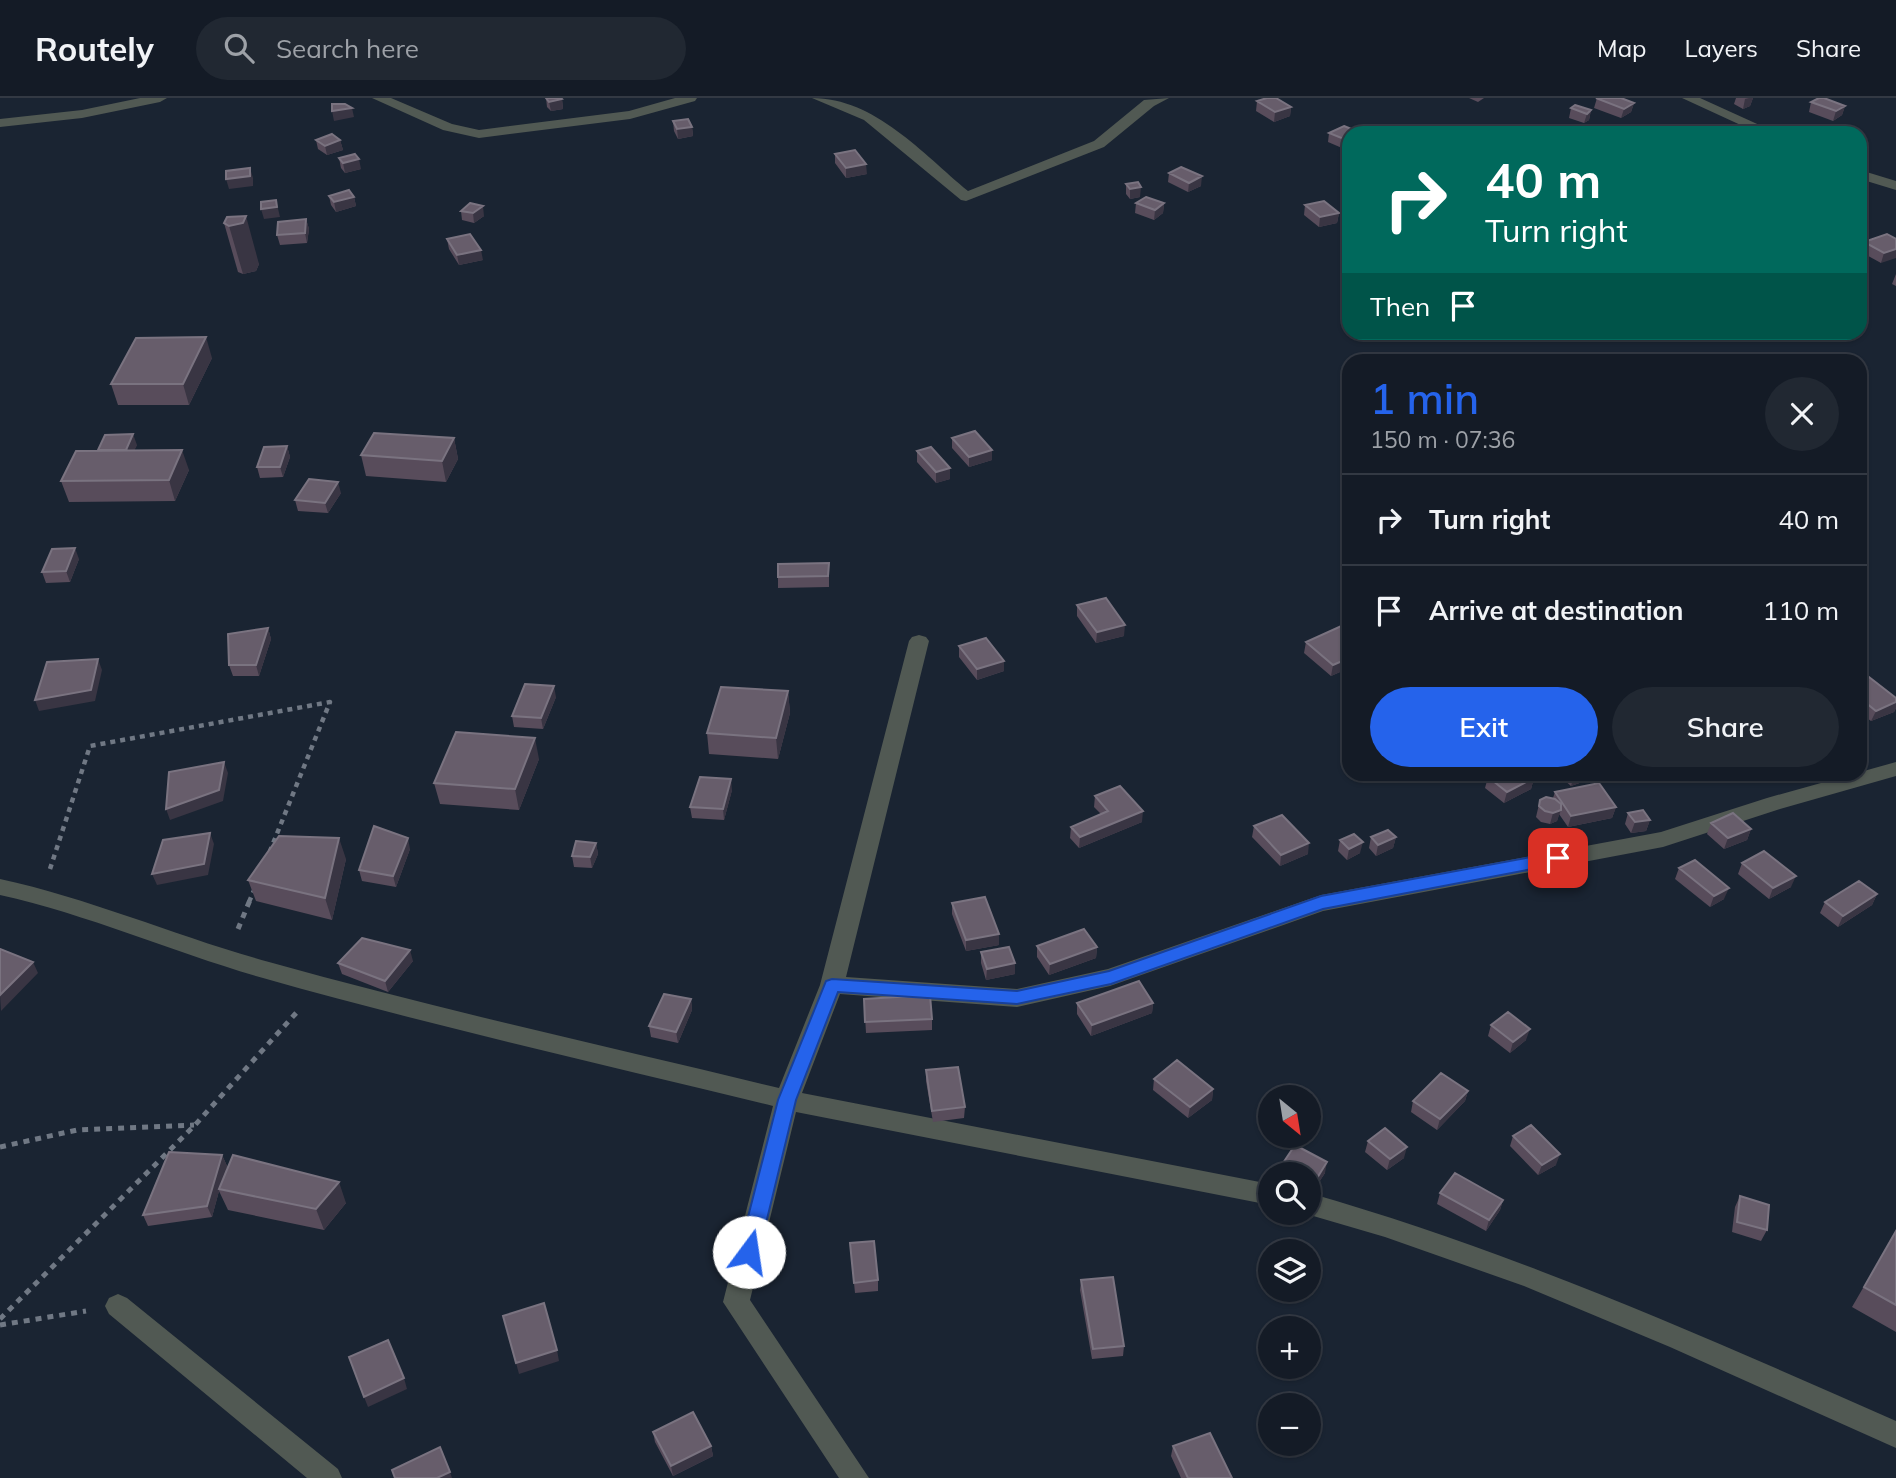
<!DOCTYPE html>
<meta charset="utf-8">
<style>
body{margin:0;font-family:Mulish,sans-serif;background:#212832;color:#f1f3f6;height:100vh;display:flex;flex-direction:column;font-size:26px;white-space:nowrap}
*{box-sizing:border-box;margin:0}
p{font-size:23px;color:#9da1a7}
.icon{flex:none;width:38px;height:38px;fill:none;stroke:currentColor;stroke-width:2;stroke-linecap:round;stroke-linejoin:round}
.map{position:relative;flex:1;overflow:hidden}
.panel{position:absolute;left:1342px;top:256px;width:525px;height:427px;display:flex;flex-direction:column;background:#141b26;border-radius:21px;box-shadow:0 2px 5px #0004,0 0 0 2px #333943}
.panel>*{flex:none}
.guide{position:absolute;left:1342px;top:28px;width:525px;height:214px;border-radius:21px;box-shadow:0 2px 5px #0004,0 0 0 2px #333943;background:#00695c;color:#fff;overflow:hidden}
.needle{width:46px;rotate:150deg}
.controls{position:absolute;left:1258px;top:987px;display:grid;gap:14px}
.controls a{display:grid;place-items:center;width:63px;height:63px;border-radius:50%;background:#141b26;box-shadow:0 2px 5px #0004,0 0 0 2px #333943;font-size:35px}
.pin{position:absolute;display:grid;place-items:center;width:60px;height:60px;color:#fff;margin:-30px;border-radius:14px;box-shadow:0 4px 10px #0006}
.me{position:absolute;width:77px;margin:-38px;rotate:14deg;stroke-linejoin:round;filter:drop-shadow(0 0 5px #0008)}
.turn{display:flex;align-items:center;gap:24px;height:147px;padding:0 28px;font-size:32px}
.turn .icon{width:91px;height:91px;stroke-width:2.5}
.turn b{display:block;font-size:49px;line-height:60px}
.then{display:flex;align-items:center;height:66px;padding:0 28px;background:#0003;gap:14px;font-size:26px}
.round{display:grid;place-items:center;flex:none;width:74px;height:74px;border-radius:37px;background:#212832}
.headline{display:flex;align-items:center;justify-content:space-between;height:119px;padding:0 28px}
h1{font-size:42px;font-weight:600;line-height:52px;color:#2563eb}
.button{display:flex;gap:14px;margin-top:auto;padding:14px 28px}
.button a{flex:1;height:80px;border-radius:42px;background:#2563eb;color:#fff;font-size:28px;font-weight:600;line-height:80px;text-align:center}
.button a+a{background:#212832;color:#f1f3f6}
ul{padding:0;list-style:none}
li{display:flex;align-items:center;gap:21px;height:91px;padding:0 28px;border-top:2px solid #333943}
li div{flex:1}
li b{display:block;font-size:26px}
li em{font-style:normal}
header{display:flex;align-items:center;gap:42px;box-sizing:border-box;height:98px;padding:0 35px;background:#141b26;border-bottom:2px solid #333943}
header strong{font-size:33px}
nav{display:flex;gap:38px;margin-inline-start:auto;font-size:24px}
.search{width:490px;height:63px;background:#212832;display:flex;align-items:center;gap:18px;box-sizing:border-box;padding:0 24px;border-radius:38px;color:#9da1a7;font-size:26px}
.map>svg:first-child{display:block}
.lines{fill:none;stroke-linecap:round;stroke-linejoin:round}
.path-far1{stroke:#707884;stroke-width:4.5;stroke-dasharray:5 5;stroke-linecap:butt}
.path{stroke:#707884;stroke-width:5;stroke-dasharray:6 6;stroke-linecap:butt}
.minor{fill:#515953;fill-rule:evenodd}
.wall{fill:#584c5b}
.shaded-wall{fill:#393543}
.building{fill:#675d6b;stroke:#7a7380;stroke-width:2}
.route{fill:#2563eb;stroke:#184099;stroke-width:2}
</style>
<header>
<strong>Routely</strong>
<div class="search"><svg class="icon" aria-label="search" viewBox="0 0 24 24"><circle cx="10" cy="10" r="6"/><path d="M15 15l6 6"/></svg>Search here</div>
<nav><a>Map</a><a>Layers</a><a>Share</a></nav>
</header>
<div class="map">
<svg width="1896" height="1380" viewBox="0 0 1896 1380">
<rect width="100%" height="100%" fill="#1a2432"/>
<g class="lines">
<path class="path-far1" d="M50 771 90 648 330 604 270 753
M249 804 255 790"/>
<path class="path" d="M238 831 250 802
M0 1049 77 1032 194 1027
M0 1221 195 1027 297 914
M0 1227 86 1213"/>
<path class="minor" d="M140 0H167L160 4 82 20 0 29V21L82 12Z
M372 0H391L452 26 479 32 629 13 675 0H697L695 3 630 21 479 40 443 32Z
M812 0C875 0 923 56 968 93L1094 43 1144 2 1169 0 1154 8 1104 49 966 103 961 102 864 22Z
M1682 0H1700L1777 35H1758Z
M1860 72 1896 83V92L1860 81Z
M919 537 926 539 929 543 846 879 1017 891 1108 871 1321 797 1661 734 1767 700 1896 664V678L1780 711 1663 749 1323 813 1110 888 1017 909 840 896 802 995 1270 1086V1107L796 1014 750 1202 869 1380H839L723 1204 773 1008C603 966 432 928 263 880 175 855 90 817 0 797V781C92 801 178 839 269 864 437 911 609 949 779 990L820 887 909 543 912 539Z
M1309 1095C1512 1153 1703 1238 1896 1323V1350L1670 1249 1524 1188 1385 1139 1303 1115H1309Z
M118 1196 127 1200 338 1371 342 1380H307L109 1216 105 1208 109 1200Z"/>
</g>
<path class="wall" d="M546 0 562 1 563 11 551 13 547 9Z
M1469 0H1484L1478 4Z
M1597 0 1634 5 1631 14 1621 20 1594 10Z
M1736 0H1753L1750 8 1743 11 1734 6Z
M1257 3 1291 9 1290 18 1274 24 1256 13Z
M1811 4 1845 8 1842 17 1833 23 1809 14Z
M1571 10 1591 12 1589 22 1584 25 1569 20Z
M673 23 692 29 693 38 678 41 674 33Z
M1329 35H1349V53L1328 44Z
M316 42H340L343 52 327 57 318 51Z
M835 56 867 76 846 80 835 65Z
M339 60 361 71 345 75 341 70Z
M1169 75 1201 88 1188 94 1168 84Z
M1126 86 1140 99 1130 101 1126 96Z
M329 98 354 99 356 108 336 114 331 107Z
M1136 105H1164L1163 115 1154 122 1135 115Z
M1305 107 1339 115 1337 125 1319 129 1304 117Z
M461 113 484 118 474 125 462 122Z
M227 119 259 166 256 173 243 176 238 174 224 125Z
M306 121 309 131 307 145 280 147 277 137Z
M447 141 483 162 459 167 449 151Z
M1896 141 1881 165 1861 154 1864 144Z
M1896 176V188L1892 186Z
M212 260 189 307H118L111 286Z
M454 340 458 361 446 384 366 378 361 357Z
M952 340 992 352V362L969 369 952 350Z
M137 347 134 352 189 372 175 403 69 404 61 383Z
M287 348 290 359 283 379 260 380 257 369Z
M917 353 950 370V381L936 385 917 364Z
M341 395 328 415 298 413 295 402Z
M79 461 70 484 46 485 42 474Z
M829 476V489L778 490V479Z
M1077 507 1124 538 1096 545 1077 518Z
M1349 526V570L1331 578 1304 555 1306 544Z
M268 530 271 541 259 578H233L229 567Z
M959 548 1004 573 977 582 959 559Z
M1860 572 1896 600V610L1894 614 1871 623 1860 615Z
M1349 577V594L1345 589 1347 578Z
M788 593 790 615 778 661 709 656 707 635Z
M556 599 543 631 514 629 512 618Z
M539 661 519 712 440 706 434 685Z
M1557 676H1590L1588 682 1571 688Z
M1684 676H1707L1691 681Z
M1488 679 1534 680 1531 691 1504 705 1485 690Z
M732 692 724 722 692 720 690 709Z
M1555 694 1616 709 1612 720 1568 729 1559 716 1557 723 1550 726 1541 724 1536 719 1540 702 1553 700Z
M1095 698 1142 724 1079 750 1070 740 1071 729 1101 716 1094 709Z
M1628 715 1650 722 1646 733 1631 735 1625 726Z
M1711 725 1751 731 1747 742 1724 751 1707 736Z
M1254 728 1308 756 1280 768 1252 739Z
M1371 739H1396L1393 750 1376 758 1369 750Z
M1340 742 1360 755 1347 762 1338 753Z
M596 745 598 756 592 770 574 769 572 758Z
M410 751 396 789 362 783 359 772Z
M346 761 332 822 256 803 248 782Z
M1742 765 1791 789 1769 801 1738 776Z
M1679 770 1724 801 1710 809 1675 781Z
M1877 796 1872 807 1838 829 1820 815 1825 804Z
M952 805 999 836V847L966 853 952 816Z
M1037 848 1097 849 1096 860 1049 877 1037 859Z
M981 854 1015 865V876L986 882 981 865Z
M413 863 388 894 342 876 338 865Z
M691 901 692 912 678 945 651 939 649 928Z
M864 901 932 921V932L866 935Z
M1077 905H1153L1152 915 1091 938 1077 916Z
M1491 927 1526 942 1510 955 1488 938Z
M926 972 965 1009 964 1020 933 1024 926 983Z
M1154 981 1213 991 1212 1002 1188 1020 1153 992Z
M1468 993 1465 1003 1437 1032 1411 1014 1413 1003Z
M1513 1038 1556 1067 1538 1077 1510 1048Z
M1368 1043 1404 1060 1387 1072 1365 1054Z
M222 1057 227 1068 224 1078 346 1105 324 1132 228 1112 219 1093 212 1119 148 1128 143 1117Z
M1281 1068 1325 1075 1311 1096 1309 1094V1076H1279Z
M1440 1095 1503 1102 1500 1112 1486 1133 1437 1106Z
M1740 1098 1767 1132 1761 1143 1732 1134 1735 1109Z
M1896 1133V1234L1852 1209Z
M850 1145 878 1182V1193L855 1195Z
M1081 1182 1124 1248 1123 1258 1092 1261 1080 1192Z
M653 1334 711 1348 713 1358 673 1378 655 1344Z
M1173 1348 1232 1380H1181L1171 1358Z"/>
<path class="shaded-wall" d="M1749 0H1753L1750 8 1743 11 1745 1Z
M562 1 563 11 551 13 549 4Z
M1634 5 1631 14 1621 20 1624 11Z
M1845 8 1842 17 1833 23 1836 13Z
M1291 9 1290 18 1274 24 1275 14Z
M352 10 354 19 334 23 332 13Z
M1591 12 1589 22 1584 25 1587 16Z
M692 29 693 38 678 41 677 31Z
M340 42 343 52 327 57 325 48Z
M359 61 361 71 345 75 343 65Z
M866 66 867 76 846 80V70Z
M250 70 253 80V88L229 91 226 81Z
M1202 78 1201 88 1188 94 1189 85Z
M1141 89 1140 99 1130 101V91Z
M354 99 356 108 336 114 334 104Z
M276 102 280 119 264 121 261 111Z
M1164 105 1163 115 1154 122 1155 112Z
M483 108 484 118 474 125 473 115Z
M1339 115 1337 125 1319 129 1320 119Z
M246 118 259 166 256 173 243 176 229 128Z
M306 121 309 131 307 145 305 135Z
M1896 151V160L1881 165 1884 155Z
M481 152 483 162 459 167 457 157Z
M206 239 212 260 189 307 183 286Z
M133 336 137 347 129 364 125 353Z
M454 340 458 361 446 384 442 363Z
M287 348 290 359 283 379 280 369Z
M182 352 189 372 175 403 169 382Z
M992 352V362L969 369V359Z
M950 370V381L936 385V374Z
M338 384 341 395 328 415 325 405Z
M75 450 79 461 70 484 66 473Z
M1125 527 1124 538 1096 545 1097 534Z
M268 530 271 541 259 578 256 567Z
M1349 560V570L1331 578 1333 567Z
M98 561 102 572 95 603 39 613 35 602Z
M1004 563V573L977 582V571Z
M554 588 556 599 543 631 541 620Z
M788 593 790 615 778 661 776 640Z
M1896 604V610L1894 614 1871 623 1876 613Z
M535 640 539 661 519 712 515 691Z
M224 664 228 675 223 703 170 722 166 711Z
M1579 676H1590L1588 682 1571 688 1574 677Z
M1693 676H1707L1691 681Z
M1534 680 1531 691 1504 705 1507 694Z
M731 681 732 692 724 722 723 711Z
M1616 709 1612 720 1568 729 1571 718Z
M1561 712 1557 723 1550 726 1553 715Z
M1143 713 1142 724 1079 750 1080 739Z
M1650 722 1646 733 1631 735 1635 724Z
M1751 731 1747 742 1724 751 1728 740Z
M210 735 214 746 208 777 157 787 152 776Z
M1396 739 1393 750 1376 758 1378 747Z
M339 740 346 761 332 822 325 800Z
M408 740 410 751 396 789 393 778Z
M1363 744 1360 755 1347 762 1349 751Z
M596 745 598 756 592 770 590 759Z
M1309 745 1308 756 1280 768 1281 757Z
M1796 778 1791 789 1769 801 1773 790Z
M1729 790 1724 801 1710 809 1714 798Z
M1877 796 1872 807 1838 829 1843 818Z
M999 836V847L966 853V842Z
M1097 849 1096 860 1049 877 1050 866Z
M410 852 413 863 388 894 385 883Z
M33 864 38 875 1 913 0 897Z
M1015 865V876L986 882 987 871Z
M691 901 692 912 678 945 676 934Z
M1153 905 1152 915 1091 938 1092 927Z
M1530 931 1526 942 1510 955 1513 944Z
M1213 991 1212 1002 1188 1020 1190 1009Z
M1468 993 1465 1003 1437 1032 1440 1021Z
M1407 1049 1404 1060 1387 1072 1390 1061Z
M1560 1056 1556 1067 1538 1077 1542 1067Z
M222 1057 227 1068 220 1091H219V1093L212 1119 207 1108Z
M1327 1064 1325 1075 1311 1096 1314 1085Z
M339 1084 346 1105 324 1132 316 1111Z
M1503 1102 1500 1112 1486 1133 1489 1122Z
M557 1252 559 1263 519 1276 516 1265Z
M404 1280 407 1291 368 1309 364 1299Z
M711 1348 713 1358 673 1378 671 1368Z
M450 1374 452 1380H437Z"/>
<path class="building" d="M546 0H561L562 1 549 4Z
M1267 0H1276L1291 9 1275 14 1257 3Z
M1596 0H1621L1634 5 1624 11Z
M1819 0H1824L1845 8 1836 13 1811 4Z
M332 6H345L352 10 332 13Z
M1575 7 1591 12 1587 16 1571 10Z
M688 21 692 29 677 31 673 23Z
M1344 28 1361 35H1349V43L1329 35Z
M1633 32 1643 35H1628Z
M332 36 340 42 325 48 316 42Z
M855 52 866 66 846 70 835 56Z
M355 56 359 61 343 65 339 60Z
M1181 69 1202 78 1189 85 1169 75Z
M250 70V78L226 81V73Z
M1138 84 1141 89 1130 91 1126 86Z
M349 92 354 99 334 104 329 98Z
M1146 99 1164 105 1155 112 1136 105Z
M276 102 277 109 261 111V104Z
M1324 103 1339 115 1320 119 1305 107Z
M470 105 483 108 473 115 461 113Z
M246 118 243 125 229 128 224 125 227 119Z
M306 121 305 135 277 137 278 124Z
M470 136 481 152 457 157 447 141Z
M1887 136 1896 141V151L1884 155 1864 144Z
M206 239 183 286H111L136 240Z
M975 333 992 352 969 359 952 340Z
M374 335 454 340 442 363 361 357Z
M133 336 126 352H98L105 337Z
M287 348 280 369H257L264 349Z
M931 349 950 370 936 374 917 353Z
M182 352 169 382 61 383 76 353Z
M309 381 338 384 325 405 295 402Z
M75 450 66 473 42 474 52 451Z
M829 465 828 478 778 479V466Z
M1106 500 1125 527 1097 534 1077 507Z
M1348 525 1349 526V560L1333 567 1306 544Z
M268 530 256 567H229L228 536Z
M986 540 1004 563 977 571 959 548Z
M98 561 91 592 35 602 47 564Z
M1860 572 1896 600V604L1876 613 1860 600Z
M525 586 554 588 541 620 512 618Z
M721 589 788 593 776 640 707 635Z
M456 634 535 640 515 691 434 685Z
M224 664 219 692 166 711 169 674Z
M1494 676H1528L1534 680 1507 694 1488 679Z
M700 679 731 681 723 711 690 709Z
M1599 685 1616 709 1571 718 1555 694Z
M1120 688 1143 713 1080 739 1071 729 1108 713 1095 698Z
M1546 699 1555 701 1561 706V712L1553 715 1545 713 1539 708 1540 702Z
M1643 712 1650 722 1635 724 1628 715Z
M1733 715 1751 731 1728 740 1711 725Z
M1282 717 1309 745 1281 757 1254 728Z
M374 728 408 740 393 778 359 772Z
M1388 732 1396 739 1378 747 1371 739Z
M210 735 204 766 152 776 163 742Z
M1354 736 1363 744 1349 751 1340 742Z
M279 738 339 740 325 800 248 782Z
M576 743 596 745 590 759 572 758Z
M1764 753 1796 778 1773 790 1742 765Z
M1695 762 1729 790 1714 798 1679 770Z
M1859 783 1877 796 1843 818 1825 804Z
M985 799 999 836 966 842 952 805Z
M1084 831 1097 849 1050 866 1037 848Z
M362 840 410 852 385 883 338 865Z
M1009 849 1015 865 987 871 981 854Z
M0 851 33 864 0 897Z
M1139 883 1153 905 1092 927 1077 905Z
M664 896 691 901 676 934 649 928Z
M930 897 932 921 865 924 864 901Z
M1508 914 1530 931 1513 944 1491 927Z
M1177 962 1213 991 1190 1009 1154 981Z
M958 969 965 1009 932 1013 926 972Z
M1441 975 1468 993 1440 1021 1413 1003Z
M1531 1027 1560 1056 1542 1067 1513 1038Z
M1385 1030 1407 1049 1390 1061 1368 1043Z
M1295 1047 1327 1064 1314 1085 1309 1083V1076H1297L1281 1068Z
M169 1054 222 1057 207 1108 143 1117Z
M233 1057 339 1084 316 1111 219 1091Z
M1455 1075 1503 1102 1489 1122 1440 1095Z
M1740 1098 1769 1107 1767 1132 1737 1124Z
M1896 1133V1207L1864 1189Z
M874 1143 878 1182 854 1185 850 1145Z
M1113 1179 1124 1248 1093 1251 1081 1182Z
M544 1205 557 1252 516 1265 503 1218Z
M388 1242 404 1280 364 1299 349 1259Z
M693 1314 711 1348 671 1368 653 1334Z
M1210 1335 1232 1380H1188L1173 1348Z
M440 1349 450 1374 437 1380H395L392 1372Z"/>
<path class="route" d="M1558 754 1564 756 1566 760 1564 765 1323 811 1111 886 1017 906 838 894 796 1002 759 1154 756 1160 749 1162 742 1160 739 1154 778 1002 826 883 832 881 1017 893 1109 873 1321 798Z"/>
</svg>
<div class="controls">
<a><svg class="needle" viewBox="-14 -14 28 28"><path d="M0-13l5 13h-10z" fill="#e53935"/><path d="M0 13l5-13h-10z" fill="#9da1a7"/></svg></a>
<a><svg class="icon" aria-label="search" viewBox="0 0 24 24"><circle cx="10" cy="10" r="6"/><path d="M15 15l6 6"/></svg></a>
<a><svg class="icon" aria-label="layers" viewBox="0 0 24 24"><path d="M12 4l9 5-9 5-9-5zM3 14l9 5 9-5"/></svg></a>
<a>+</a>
<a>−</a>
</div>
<div class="pin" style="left:1558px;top:760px;background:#d93025"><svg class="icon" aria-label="arrive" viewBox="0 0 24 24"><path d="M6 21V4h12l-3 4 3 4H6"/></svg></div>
<svg class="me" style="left:749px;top:1154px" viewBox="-20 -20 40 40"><circle r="19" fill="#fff"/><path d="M0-13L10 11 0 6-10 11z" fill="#2563eb"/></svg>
<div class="guide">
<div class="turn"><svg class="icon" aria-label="right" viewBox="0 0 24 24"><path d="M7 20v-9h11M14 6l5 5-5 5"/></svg><div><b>40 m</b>Turn right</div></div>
<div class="then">Then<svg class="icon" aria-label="arrive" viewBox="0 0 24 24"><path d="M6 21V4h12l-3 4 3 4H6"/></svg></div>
</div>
<section class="panel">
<div class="headline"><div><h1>1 min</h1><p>150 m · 07:36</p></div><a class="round"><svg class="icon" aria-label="close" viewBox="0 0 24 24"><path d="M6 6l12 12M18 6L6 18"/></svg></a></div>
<ul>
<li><svg class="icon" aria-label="right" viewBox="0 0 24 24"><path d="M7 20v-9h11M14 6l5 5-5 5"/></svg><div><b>Turn right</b></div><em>40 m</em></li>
<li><svg class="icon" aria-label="arrive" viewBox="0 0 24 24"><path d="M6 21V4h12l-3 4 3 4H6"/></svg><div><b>Arrive at destination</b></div><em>110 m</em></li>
</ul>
<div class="button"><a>Exit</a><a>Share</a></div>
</section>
</div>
